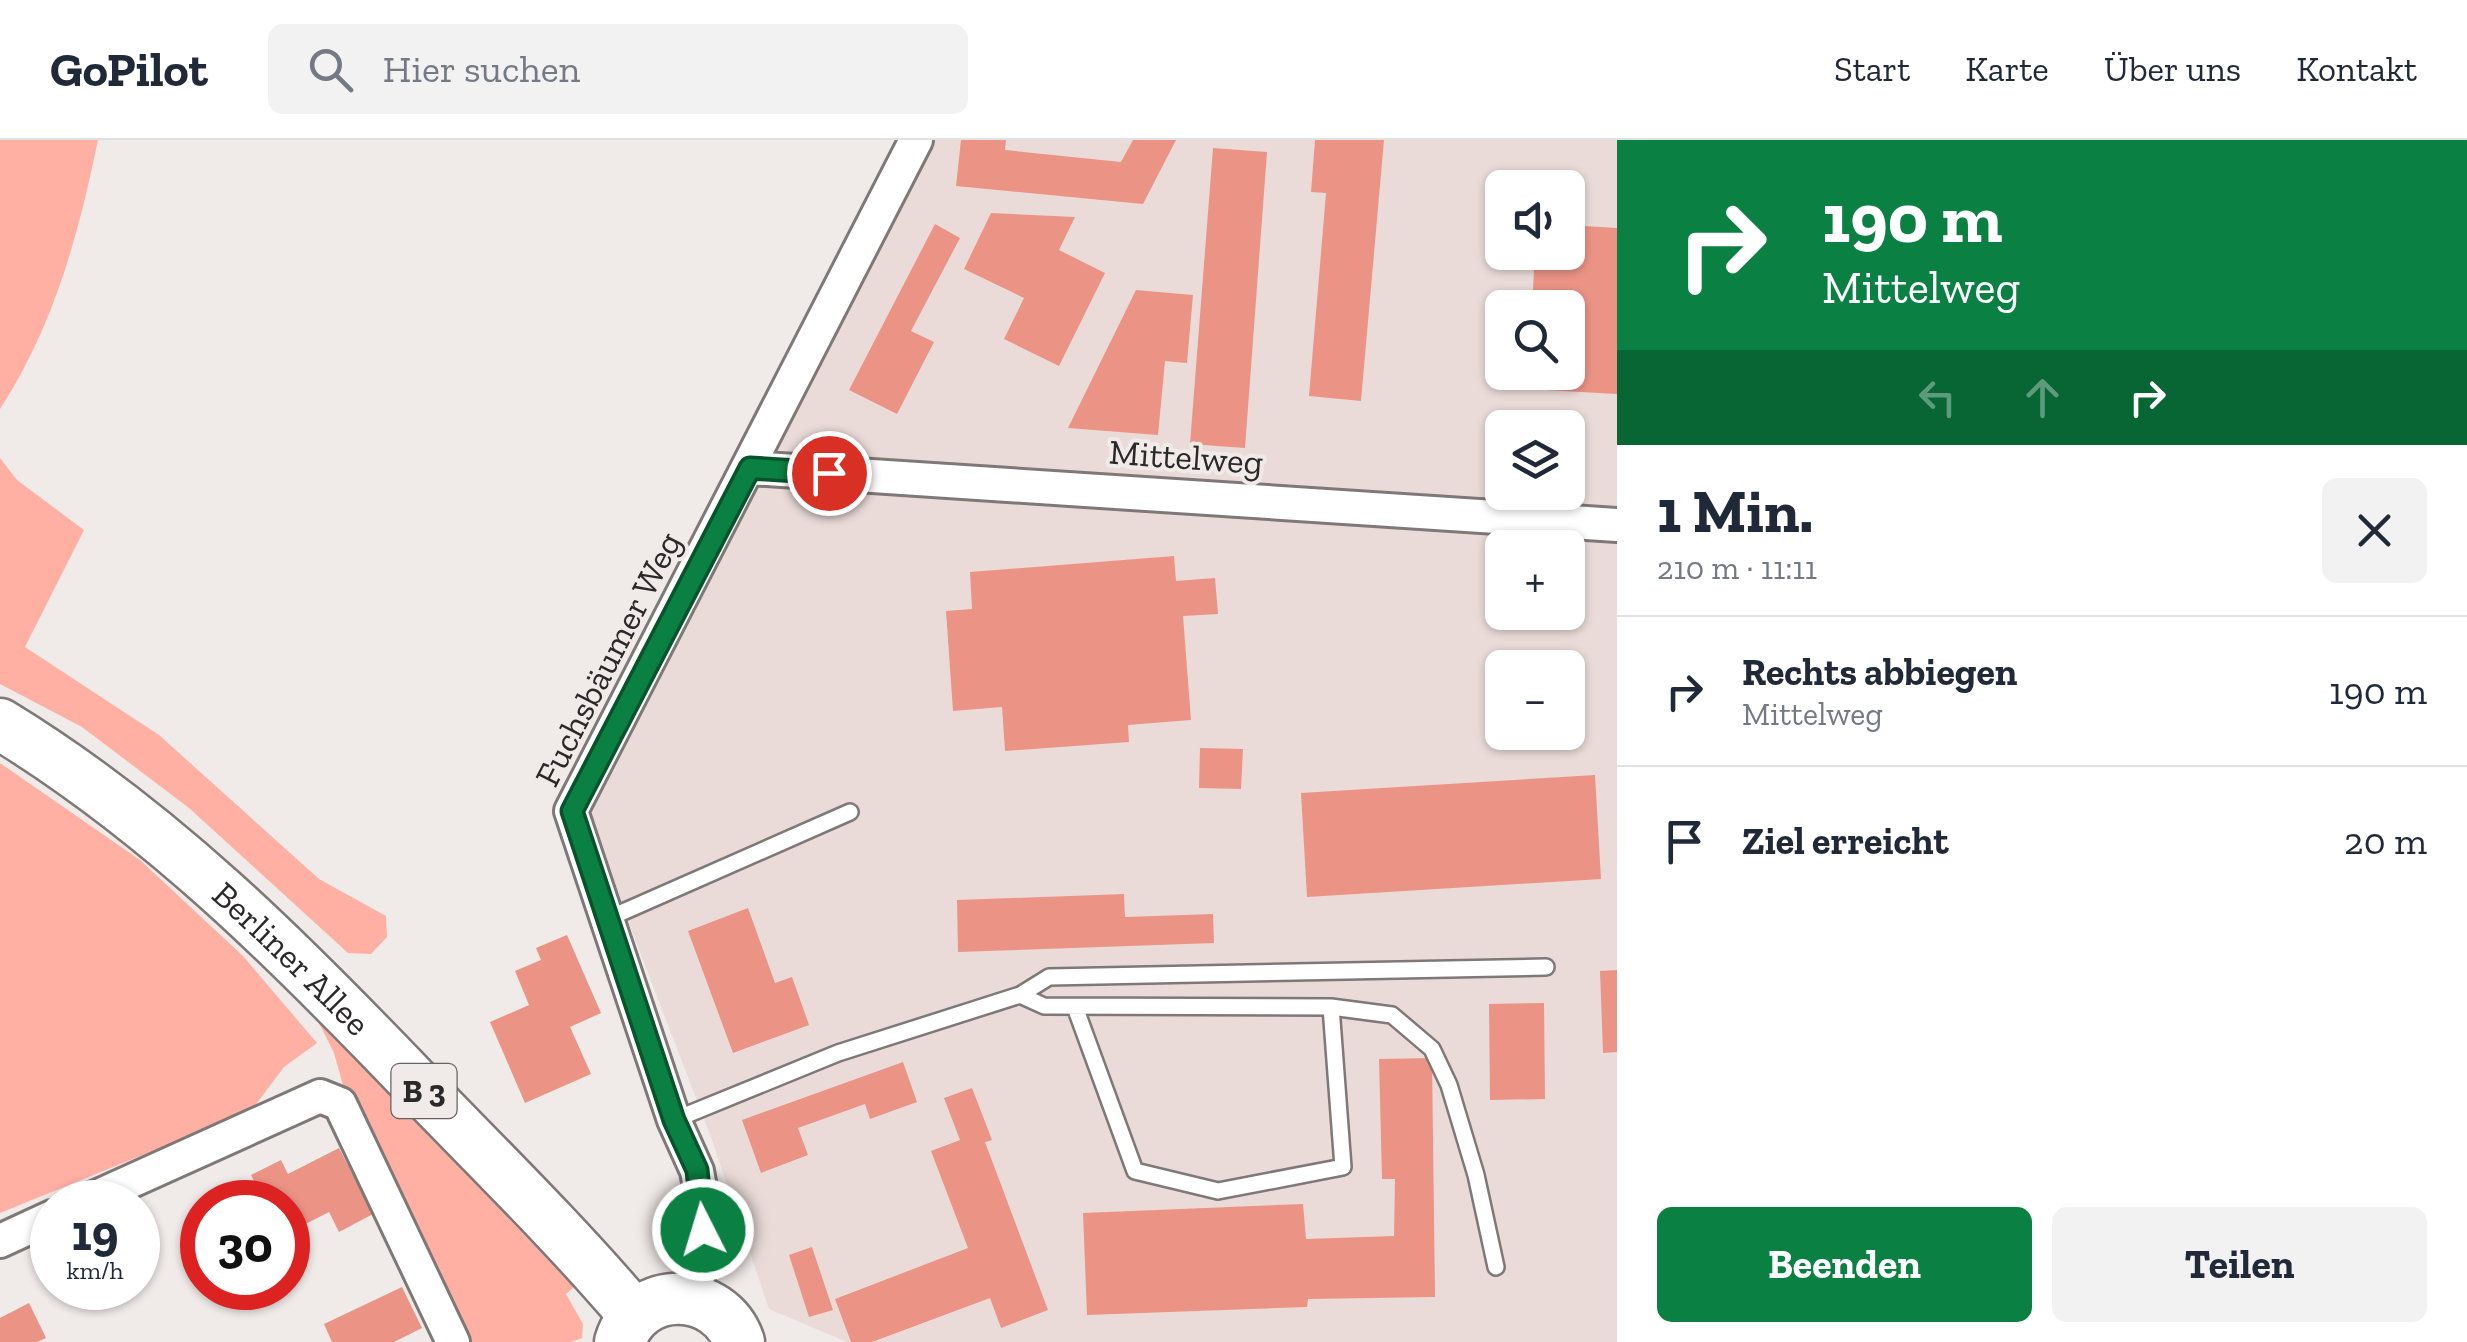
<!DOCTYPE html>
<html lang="de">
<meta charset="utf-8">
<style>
body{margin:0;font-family:"Zilla Slab",serif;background:#f2f2f3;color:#1f2937;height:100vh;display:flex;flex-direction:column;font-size:38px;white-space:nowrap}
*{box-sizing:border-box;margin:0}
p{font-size:32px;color:#747a83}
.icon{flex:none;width:55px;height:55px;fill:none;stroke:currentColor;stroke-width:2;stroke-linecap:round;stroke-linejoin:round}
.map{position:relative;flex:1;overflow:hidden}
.side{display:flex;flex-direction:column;background:#fff;width:850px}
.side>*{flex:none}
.banner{background:#0b8043;color:#fff;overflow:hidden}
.buttons{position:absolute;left:1485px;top:30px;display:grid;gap:20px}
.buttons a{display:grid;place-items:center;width:100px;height:100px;border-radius:15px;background:#fff;box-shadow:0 2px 8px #0004;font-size:50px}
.speed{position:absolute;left:30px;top:1040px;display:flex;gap:20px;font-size:50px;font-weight:700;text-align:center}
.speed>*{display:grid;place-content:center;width:130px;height:130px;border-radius:50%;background:#fff;box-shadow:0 2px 8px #0004;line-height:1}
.speed small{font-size:25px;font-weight:400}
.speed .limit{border:15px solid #d22;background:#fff;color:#111}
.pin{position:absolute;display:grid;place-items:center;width:85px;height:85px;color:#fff;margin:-42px;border:5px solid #fff;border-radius:50%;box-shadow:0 2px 10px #0007}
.me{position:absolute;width:110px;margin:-55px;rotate:355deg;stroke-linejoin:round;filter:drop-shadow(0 0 8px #0008)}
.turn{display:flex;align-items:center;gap:35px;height:210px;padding:0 40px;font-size:45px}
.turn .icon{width:130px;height:130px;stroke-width:2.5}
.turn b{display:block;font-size:70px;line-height:85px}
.lanes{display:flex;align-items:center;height:95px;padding:0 40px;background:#0003;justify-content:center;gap:50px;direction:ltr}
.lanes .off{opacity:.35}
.round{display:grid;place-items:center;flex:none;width:105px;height:105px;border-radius:15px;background:#f2f2f3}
.summary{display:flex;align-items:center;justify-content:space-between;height:170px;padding:0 40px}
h1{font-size:60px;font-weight:700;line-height:75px}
.button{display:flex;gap:20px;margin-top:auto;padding:20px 40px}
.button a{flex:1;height:115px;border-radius:15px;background:#0b8043;color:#fff;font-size:40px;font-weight:700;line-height:115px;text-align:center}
.button a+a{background:#f2f2f3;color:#1f2937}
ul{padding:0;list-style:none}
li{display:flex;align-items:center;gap:30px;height:150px;padding:0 40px;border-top:2px solid #e0e1e3}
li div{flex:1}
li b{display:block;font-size:38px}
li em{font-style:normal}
header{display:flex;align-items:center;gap:60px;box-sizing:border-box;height:140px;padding:0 50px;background:#fff;border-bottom:2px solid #e0e1e3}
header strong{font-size:48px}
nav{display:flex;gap:55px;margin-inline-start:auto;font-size:35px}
.search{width:700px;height:90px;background:#f2f2f3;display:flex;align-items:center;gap:25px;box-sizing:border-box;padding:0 35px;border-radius:15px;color:#747a83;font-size:38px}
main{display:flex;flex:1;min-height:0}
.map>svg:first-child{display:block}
.built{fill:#eadbd8;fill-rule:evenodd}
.green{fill:#ffb0a3}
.building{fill:#eb9486}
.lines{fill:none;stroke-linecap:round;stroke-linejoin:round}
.lane-casing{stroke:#7e7877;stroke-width:20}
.street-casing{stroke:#7e7877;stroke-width:38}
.primary-casing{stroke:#7e7877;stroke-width:55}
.lane{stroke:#fff;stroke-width:15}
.street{stroke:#fff;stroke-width:32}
.primary{stroke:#fff;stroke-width:50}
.route-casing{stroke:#07532c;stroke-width:25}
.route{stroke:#0b8043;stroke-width:18}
.labels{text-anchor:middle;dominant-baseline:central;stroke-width:8;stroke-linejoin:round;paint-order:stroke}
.shield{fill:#f0eae8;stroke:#656262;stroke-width:2.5}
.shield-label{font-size:32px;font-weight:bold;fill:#2a2828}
.street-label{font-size:35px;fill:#2a2828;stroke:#f0eae8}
</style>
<header>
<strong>GoPilot</strong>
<div class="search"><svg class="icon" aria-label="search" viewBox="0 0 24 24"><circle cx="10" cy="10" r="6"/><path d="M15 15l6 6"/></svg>Hier suchen</div>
<nav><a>Start</a><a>Karte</a><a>Über uns</a><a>Kontakt</a></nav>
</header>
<main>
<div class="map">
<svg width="1617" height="1202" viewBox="0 0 1617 1202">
<rect width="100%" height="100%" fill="#f0eae8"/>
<path class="built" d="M895 0H1617V1202H847L769 1169 711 997 617 752 557 658ZM1502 48H1568V112H1502ZM1502 168H1568V232H1502ZM1502 288H1568V352H1502ZM1502 408H1568V472H1502ZM1502 528H1568V592H1502Z"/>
<path class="green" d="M0 0H98C78 96 54 186 0 269Z
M0 318 17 340 84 390 25 507 159 595 319 739 386 776 387 797 371 814 348 813 189 668 82 587 0 544Z
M0 623 140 720 243 816 317 903 284 927 251 971 0 1073Z
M313 871 520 1075 575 1146 566 1154 583 1184 582 1198 571 1202H468L346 956 334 913Z"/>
<path class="building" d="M961 0H1006L1005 10 1121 22 1133 0H1176L1143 64 956 46Z
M1315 0H1384L1361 261 1309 256 1326 53 1311 52Z
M1213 8 1267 12 1245 308 1190 304Z
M991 73 1075 77 1059 110 1105 133 1059 226 1004 199 1024 158 964 129Z
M935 84 960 98 911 191 934 202 897 274 849 250Z
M1568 85 1617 88V254L1527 249 1528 232H1568V168H1532L1535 112H1568Z
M1136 150 1193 155 1187 223 1165 221 1158 295 1068 288Z
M1174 416 1176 441 1215 438 1218 474 1183 476 1191 580 1128 585 1129 602 1005 611 1002 567 953 571 946 471 972 469 970 432Z
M1200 608 1243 609 1241 649 1199 648Z
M1595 635 1601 739 1307 757 1301 653Z
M1124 754 1125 777 1213 774 1214 803 958 812 957 760Z
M748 768 775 843 792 837 809 885 733 913 688 791Z
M567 795 601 873 570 887 591 934 525 963 490 882 529 865 515 831 541 820 536 808Z
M1617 830V912L1603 913 1600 831Z
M1544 863 1545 959 1490 960 1489 864Z
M1432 918 1435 1157 1308 1159 1307 1167 1087 1175 1083 1073 1303 1064 1306 1099 1394 1096 1395 1039H1382L1379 919Z
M903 922 917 962 870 979 865 964 798 988 808 1015 761 1033 742 980Z
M972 948 992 1000 985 1002 1048 1170 1001 1188 990 1158 872 1202H851L835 1159 968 1108 931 1011 960 1000 944 958Z
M339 1008 373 1074 339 1092 329 1072 288 1093V1062H265L251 1035 281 1020 288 1034Z
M812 1107 833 1170 809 1177 789 1115Z
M402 1147 422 1188 394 1202H332L324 1184Z
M29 1163 46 1198 37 1202H0V1178Z"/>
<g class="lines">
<g class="lane-casing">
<path id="lane" d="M607 779 850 672
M1020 855 1044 866 1331 867 1392 875 1432 909 1449 945 1476 1035 1496 1127
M1075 867 1135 1031 1218 1051 1343 1027 1331 867
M674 980 838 913 1020 855 1049 837 1546 827"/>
</g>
<g class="street-casing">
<path id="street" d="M750 328 1617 385
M85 1062 320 956 340 964 453 1202
M0 1101 52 1077
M693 1158 703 1115V1064L697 1031 674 980 571 671 916 0"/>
</g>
<g class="primary-casing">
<g id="primary">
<path id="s1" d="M0 584C161 682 292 814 422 950 494 1024 568 1097 635 1176"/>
<path d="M620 1202C638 1143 720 1146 739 1202"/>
</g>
</g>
<use href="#lane" class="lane"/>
<use href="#street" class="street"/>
<use href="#primary" class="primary"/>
</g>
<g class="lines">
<g class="route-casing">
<path id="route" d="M703 1090 697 1030 674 980 572 671 750 328 829 333"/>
</g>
<use href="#route" class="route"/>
</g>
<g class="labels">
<rect class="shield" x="391.5" y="924" width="65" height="54" rx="8"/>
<g class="shield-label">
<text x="424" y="951">B 3</text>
</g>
<g class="street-label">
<text transform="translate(1186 317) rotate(4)">Mittelweg</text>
<text transform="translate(608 519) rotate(-63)">Fuchsbäumer Weg</text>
<text stroke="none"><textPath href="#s1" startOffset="375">Berliner Allee</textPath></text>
</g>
</g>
</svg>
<div class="buttons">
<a><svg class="icon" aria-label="sound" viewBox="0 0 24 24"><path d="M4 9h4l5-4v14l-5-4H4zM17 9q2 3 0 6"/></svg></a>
<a><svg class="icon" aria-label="search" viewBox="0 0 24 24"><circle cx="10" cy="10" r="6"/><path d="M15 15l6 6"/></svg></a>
<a><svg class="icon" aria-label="layers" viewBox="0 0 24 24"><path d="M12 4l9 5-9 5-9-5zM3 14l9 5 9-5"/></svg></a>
<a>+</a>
<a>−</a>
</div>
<div class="speed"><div>19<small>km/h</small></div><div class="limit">30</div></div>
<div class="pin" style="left:829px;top:333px;background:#d93025"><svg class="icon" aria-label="arrive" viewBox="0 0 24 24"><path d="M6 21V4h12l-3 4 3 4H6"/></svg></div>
<svg class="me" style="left:703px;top:1090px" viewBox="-20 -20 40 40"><circle r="17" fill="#0b8043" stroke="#fff" stroke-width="3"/><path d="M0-11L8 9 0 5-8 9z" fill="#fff"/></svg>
</div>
<section class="side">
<div class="banner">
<div class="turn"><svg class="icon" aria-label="right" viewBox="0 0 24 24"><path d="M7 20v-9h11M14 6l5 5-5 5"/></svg><div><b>190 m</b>Mittelweg</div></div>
<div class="lanes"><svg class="icon off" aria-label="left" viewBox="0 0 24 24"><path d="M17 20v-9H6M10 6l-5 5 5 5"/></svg><svg class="icon off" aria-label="ahead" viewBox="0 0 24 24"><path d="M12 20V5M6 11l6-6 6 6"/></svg><svg class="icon" aria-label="right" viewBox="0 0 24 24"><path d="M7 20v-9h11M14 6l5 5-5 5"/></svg></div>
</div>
<div class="summary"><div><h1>1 Min.</h1><p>210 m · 11:11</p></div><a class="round"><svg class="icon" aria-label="close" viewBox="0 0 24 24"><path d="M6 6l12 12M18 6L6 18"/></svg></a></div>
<ul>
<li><svg class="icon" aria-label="right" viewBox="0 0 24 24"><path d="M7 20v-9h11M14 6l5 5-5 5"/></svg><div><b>Rechts abbiegen</b><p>Mittelweg</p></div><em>190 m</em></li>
<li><svg class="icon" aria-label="arrive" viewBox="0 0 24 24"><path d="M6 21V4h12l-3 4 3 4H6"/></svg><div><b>Ziel erreicht</b></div><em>20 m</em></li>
</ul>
<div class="button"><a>Beenden</a><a>Teilen</a></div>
</section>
</main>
